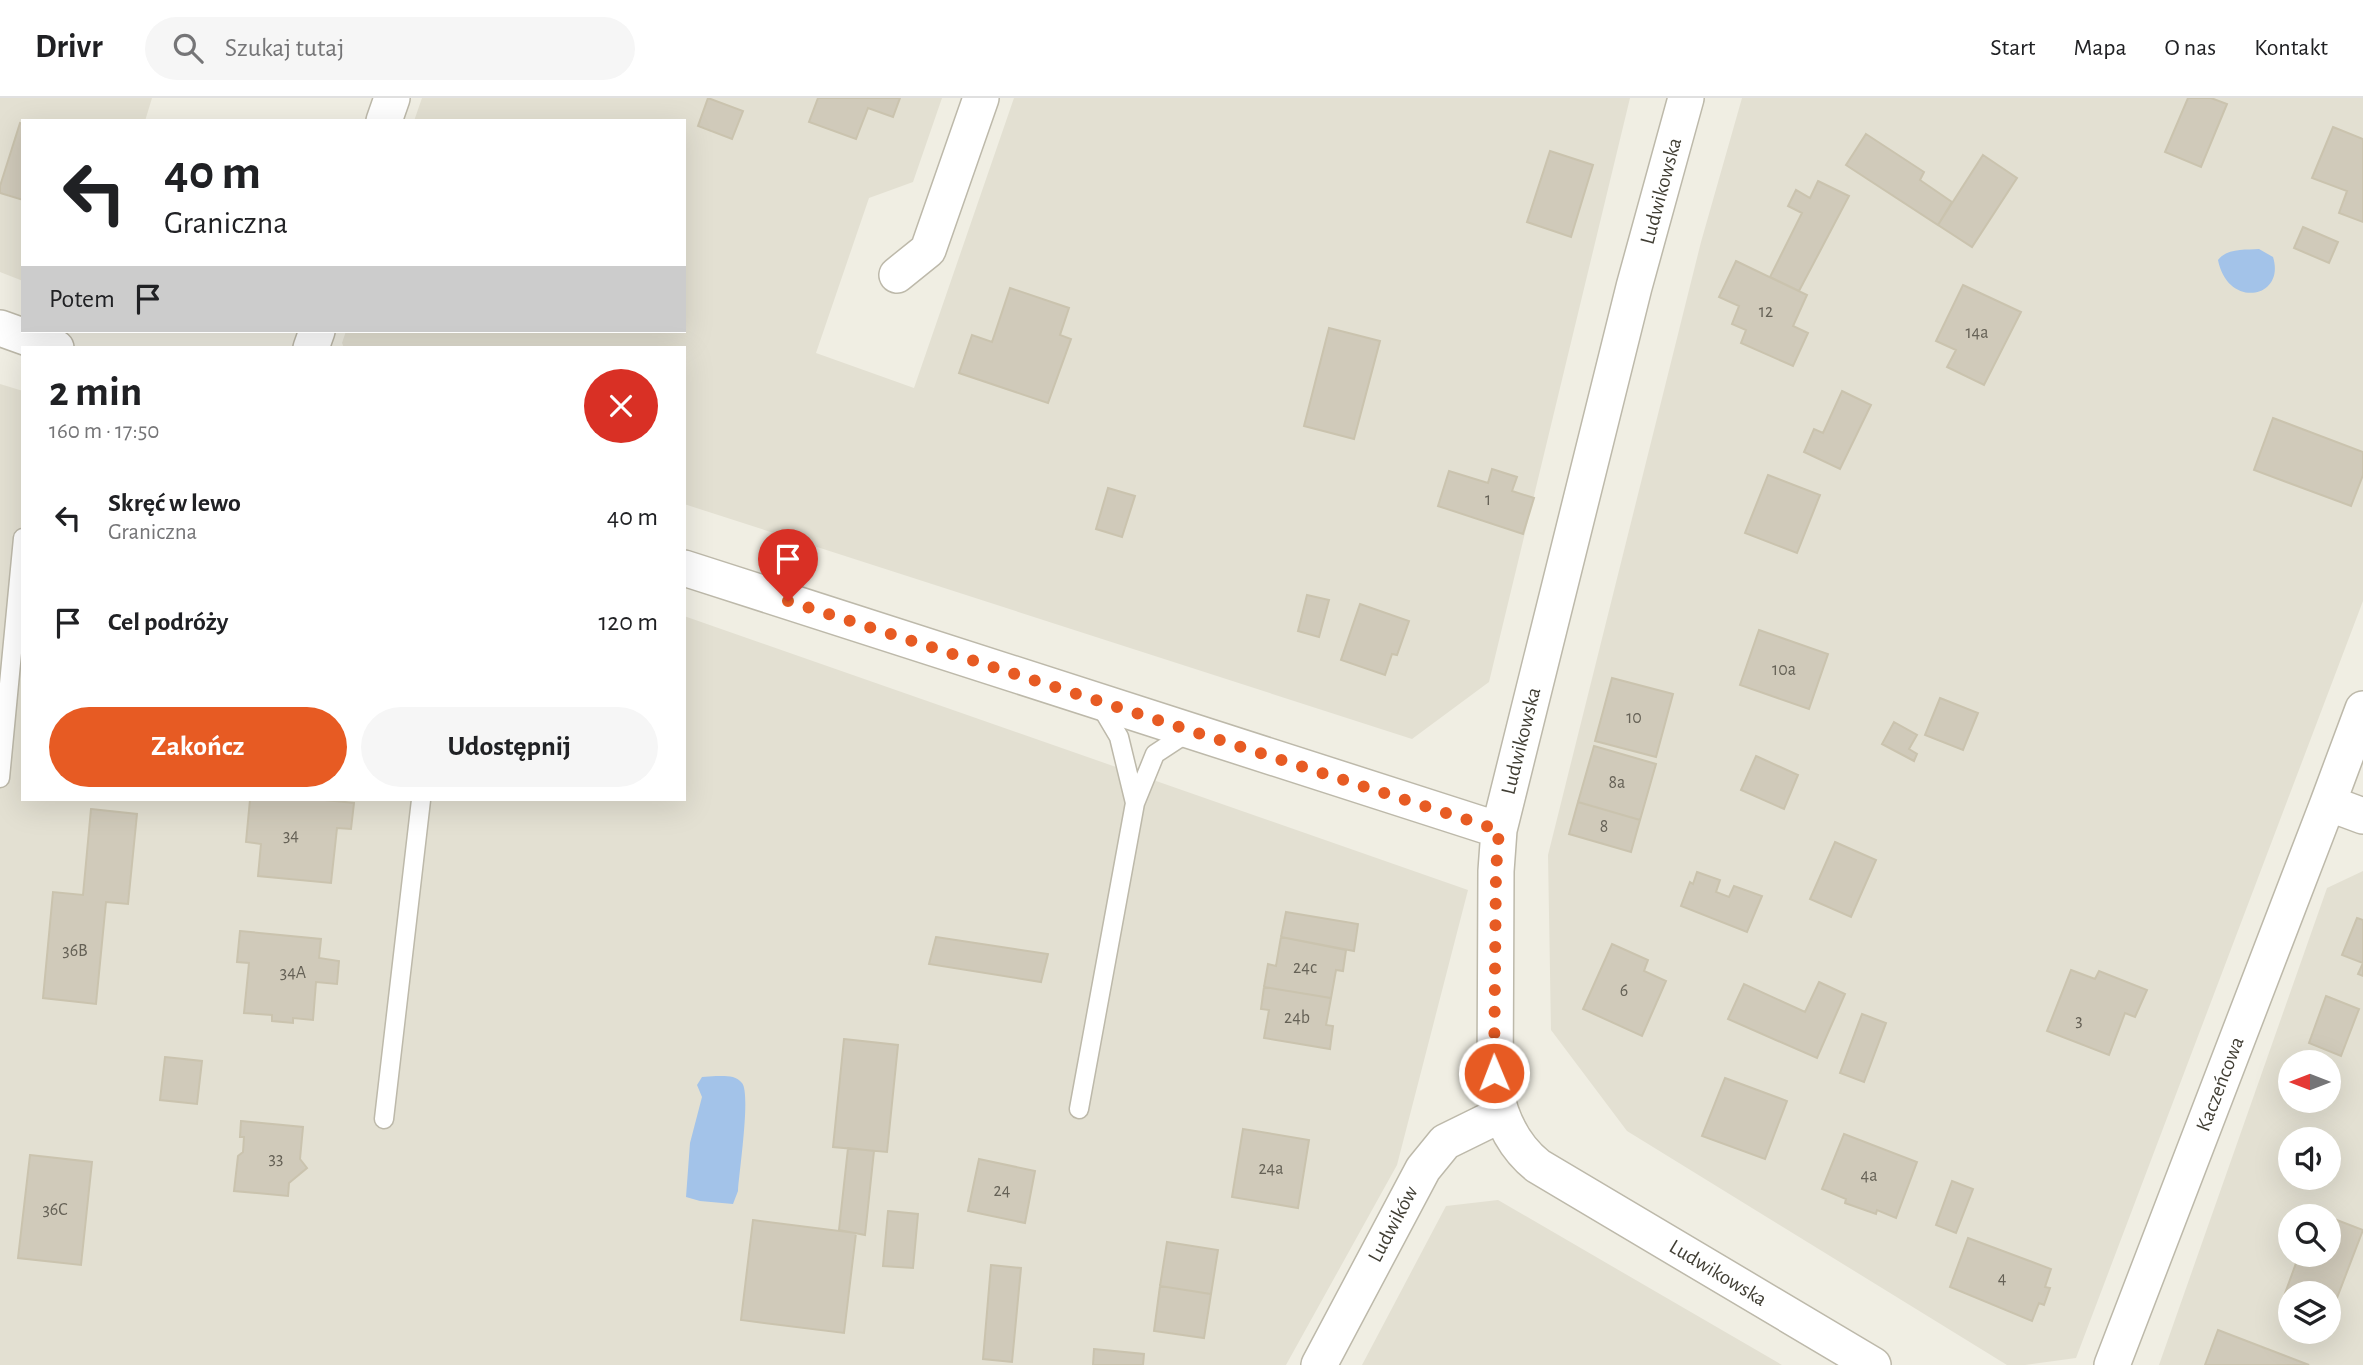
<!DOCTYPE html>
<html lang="pl">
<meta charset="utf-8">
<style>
body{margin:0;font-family:"Alegreya Sans",sans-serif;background:#f6f6f6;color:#202124;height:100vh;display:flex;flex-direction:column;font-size:26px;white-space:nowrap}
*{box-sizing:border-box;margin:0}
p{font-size:23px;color:#757577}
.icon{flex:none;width:38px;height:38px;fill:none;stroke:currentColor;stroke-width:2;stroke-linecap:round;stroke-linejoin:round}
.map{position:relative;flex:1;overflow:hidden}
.side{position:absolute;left:21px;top:248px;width:665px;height:455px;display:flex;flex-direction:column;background:#fff;border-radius:0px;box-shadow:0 7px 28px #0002}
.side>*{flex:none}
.guide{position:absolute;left:21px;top:21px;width:665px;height:214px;border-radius:0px;box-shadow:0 7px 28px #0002;background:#fff;color:#202124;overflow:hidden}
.needle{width:46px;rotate:270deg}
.buttons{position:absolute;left:2278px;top:952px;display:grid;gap:14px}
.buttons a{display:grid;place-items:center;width:63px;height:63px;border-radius:50%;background:#fff;box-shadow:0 7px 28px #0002;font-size:35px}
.pin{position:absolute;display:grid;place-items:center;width:60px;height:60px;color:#fff;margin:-72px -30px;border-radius:50% 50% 50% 0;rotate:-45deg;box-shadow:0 0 7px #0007}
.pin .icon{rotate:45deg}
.me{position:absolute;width:77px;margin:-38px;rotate:359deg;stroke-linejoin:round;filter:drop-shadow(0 0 5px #0008)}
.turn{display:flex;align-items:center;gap:24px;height:147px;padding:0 28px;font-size:32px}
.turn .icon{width:91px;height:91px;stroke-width:2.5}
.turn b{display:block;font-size:49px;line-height:60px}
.then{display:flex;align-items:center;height:66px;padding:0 28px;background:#0003;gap:14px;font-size:26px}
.round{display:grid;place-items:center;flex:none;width:74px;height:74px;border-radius:37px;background:#f6f6f6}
.overview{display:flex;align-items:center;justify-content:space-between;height:119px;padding:0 28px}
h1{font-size:42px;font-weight:600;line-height:52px}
.action{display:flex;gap:14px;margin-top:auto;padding:14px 28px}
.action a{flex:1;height:80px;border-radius:42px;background:#e75b23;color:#fff;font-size:28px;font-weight:600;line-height:80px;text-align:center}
.action a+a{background:#f6f6f6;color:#202124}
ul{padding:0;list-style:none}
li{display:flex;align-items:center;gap:21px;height:105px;padding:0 28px}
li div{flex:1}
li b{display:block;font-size:26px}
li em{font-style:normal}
header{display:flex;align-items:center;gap:42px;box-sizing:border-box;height:98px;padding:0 35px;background:#fff;border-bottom:2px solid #e0e0e0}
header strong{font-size:33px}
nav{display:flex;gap:38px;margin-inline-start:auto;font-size:24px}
.search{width:490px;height:63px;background:#f6f6f6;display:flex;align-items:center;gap:18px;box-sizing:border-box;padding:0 24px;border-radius:38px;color:#757577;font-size:26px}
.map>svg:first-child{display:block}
.residential{fill:#e3e0d2;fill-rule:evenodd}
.water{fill:#a3c3e9}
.building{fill:#d0caba;stroke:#cac3ae;stroke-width:2}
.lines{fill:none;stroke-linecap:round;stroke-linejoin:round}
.lane-casing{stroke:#bdb9aa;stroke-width:21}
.street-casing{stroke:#bdb9aa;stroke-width:38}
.lane{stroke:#fff;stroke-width:18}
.street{stroke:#fff;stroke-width:35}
.route{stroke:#e75b23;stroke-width:12;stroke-dasharray:0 21.6}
.labels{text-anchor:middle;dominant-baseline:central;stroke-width:6;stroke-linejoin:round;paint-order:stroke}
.number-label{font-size:18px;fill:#656156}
.street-label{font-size:21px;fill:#413e34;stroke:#fff}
</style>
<header>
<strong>Drivr</strong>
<div class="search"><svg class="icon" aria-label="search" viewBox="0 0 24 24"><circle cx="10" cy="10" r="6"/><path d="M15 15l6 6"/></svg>Szukaj tutaj</div>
<nav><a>Start</a><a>Mapa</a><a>O nas</a><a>Kontakt</a></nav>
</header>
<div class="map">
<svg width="2363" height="1267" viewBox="0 0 2363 1267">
<rect width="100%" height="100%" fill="#f0eee3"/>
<path class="residential" d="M0 0H152L145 23H23V183L0 174Z
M422 0H942L913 84 869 100 816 255 914 290 1014 0H1630L1489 584 1412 641 684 406V250H344L342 245 346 233H684V23H414Z
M1742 0H2363V503L2076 1260 2025 1267H2007L1627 1033 1551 932 1548 757 1701 144Z
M0 286 23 293V702H684V518L1468 792 1397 1067 1286 1267H0Z
M2363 773V1267H2159L2327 790ZM2291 964H2329V1003H2291ZM2291 1041H2329V1080H2291ZM2291 1118H2329V1157H2291ZM2291 1195H2329V1234H2291Z
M1498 1102 1782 1267H1362L1446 1108Z"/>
<path class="water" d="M2259 151 2273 159C2286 200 2228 212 2218 162 2227 150 2246 152 2259 151Z
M716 978C725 978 736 977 742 985 751 996 739 1074 738 1093L733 1106 700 1103 686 1099 690 1045 702 999 697 987 702 979Z"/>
<path class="building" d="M708 0 743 13 732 41 698 28Z
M818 0H900L893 19 868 10 856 41 809 24Z
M2188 0H2211L2227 6 2201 69 2165 54Z
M20 25 23 26V102L0 95V88Z
M2333 29 2363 41V124L2339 115 2347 93 2312 80Z
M1866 36 1924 74 1920 82 1952 104 1938 127 1846 67Z
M1550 53 1593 67 1571 139 1527 124Z
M1983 57 2017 80 1972 149 1938 127Z
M1818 83 1849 98 1799 193 1770 179 1802 115 1788 108 1796 92 1810 100Z
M2303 129 2338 144 2329 165 2294 150Z
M1736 163 1807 197 1793 228 1808 235 1793 268 1741 245 1746 232 1732 226 1739 208 1719 199Z
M1963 187 2021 214 1984 287 1947 269 1956 252 1936 243Z
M1010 190 1069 210 1060 237 1071 241 1048 305 959 275 972 237 992 244Z
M1329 230 1380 243 1354 341 1304 328Z
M1842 293 1871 307 1840 371 1804 354 1814 331 1823 335Z
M2273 320 2363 354V377L2351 408 2254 372Z
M1492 371 1517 379 1512 393 1534 400 1523 436 1438 408 1449 373 1488 385Z
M1768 377 1820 397 1797 455 1745 435Z
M1108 390 1135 398 1122 439 1096 431Z
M1307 497 1329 502 1319 539 1298 533Z
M1360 506 1409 523 1397 557 1392 556 1385 577 1341 562Z
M1759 532 1828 556 1809 611 1740 587Z
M1612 580 1673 596 1656 659 1595 643Z
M1940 600 1978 615 1963 652 1925 637Z
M1894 624 1917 637 1909 651 1917 656 1914 663 1882 646Z
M1594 648 1656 666 1640 722 1578 704Z
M1756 658 1798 677 1784 711 1741 692Z
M250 702H325L354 705 351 731 337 730 331 785 258 778 261 746 246 744Z
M1578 704 1640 722 1631 754 1569 736Z
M91 711 137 716 128 806 106 804 96 906 43 900 53 794 83 797Z
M1835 744 1876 762 1851 819 1810 801Z
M1697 774 1720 782 1716 794 1729 799 1734 788 1762 798 1747 834 1681 808 1690 784 1693 786Z
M1286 814 1358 826 1354 853 1281 839Z
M2357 820 2363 822V878L2358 876 2363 865 2342 857Z
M240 833 321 841 319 860 339 863 337 886 316 884 313 922 293 920V925L272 923V917L244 915 249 865 237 864Z
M936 839 1048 856 1041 884 929 866Z
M1281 839 1346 852 1343 873 1336 872 1331 900 1264 889 1268 866 1276 868Z
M1612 846 1648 862 1644 873 1666 883 1642 938 1583 911Z
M2071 872 2095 881 2099 873 2147 892 2135 919 2125 915 2109 957 2047 933Z
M1819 884 1845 896 1817 960 1728 921 1744 886 1805 914Z
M1264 889 1331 900 1326 927 1333 928 1330 951 1264 940 1269 912 1261 911Z
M2326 898 2359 911 2341 958 2309 945Z
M1862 916 1886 925 1864 984 1840 975Z
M844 941 898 947 887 1054 833 1049Z
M165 959 202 963 197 1006 160 1002Z
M1725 980 1787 1003 1765 1061 1702 1038Z
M241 1023 303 1029 300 1061 307 1070 289 1085 288 1098 234 1093 238 1058 243 1054 244 1039H240Z
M1243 1031 1309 1042 1298 1110 1232 1099Z
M1844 1036 1917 1064 1896 1120 1877 1112 1876 1116 1845 1105 1846 1101 1822 1091Z
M848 1050 874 1053 865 1137 839 1132Z
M30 1057 92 1064 81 1167 18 1160Z
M979 1061 1035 1073 1025 1125 968 1113Z
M1952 1083 1973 1091 1956 1135 1936 1127Z
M888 1113 918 1116 913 1170 883 1168Z
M2329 1119 2363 1132 2335 1205 2333 1204 2329 1213V1195H2291V1213L2280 1209 2299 1157H2329Z
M753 1122 856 1135 844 1235 741 1222Z
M1968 1140 2051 1171 2045 1189 2050 1190 2044 1207 2039 1205 2032 1223 1950 1189Z
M1167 1144 1218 1152 1211 1196 1160 1188Z
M991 1167 1021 1170 1012 1264 983 1261Z
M1160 1188 1211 1196 1204 1240 1154 1233Z
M2218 1232 2309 1267H2205Z
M1094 1251 1144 1256 1143 1267H1093Z"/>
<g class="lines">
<g class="lane-casing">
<path id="lane" d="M0 680 23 440
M1135 705 1155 656 1190 633
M1079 1011 1135 705 1119 639 1100 607
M384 1021 421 702"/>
</g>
<g class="street-casing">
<path id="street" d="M1686 0 1634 189 1499 732 1496 773 1495 992C1501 1022 1513 1048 1538 1068L1873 1267
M384 23 392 0
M897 177 928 152 981 0
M0 230 56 250
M311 250 317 233
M684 470 1499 732
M2328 705 2363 611
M1319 1267 1423 1071 1445 1044 1500 1017
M2112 1267 2328 705 2363 718"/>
</g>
<use href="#lane" class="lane"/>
<use href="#street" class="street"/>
</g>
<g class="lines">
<path class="route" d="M788 503 1499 732 1496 773 1494 975"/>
</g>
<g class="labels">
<g class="number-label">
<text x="1766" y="214">12</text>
<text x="1977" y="235">14a</text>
<text x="1488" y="402">1</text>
<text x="1784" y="572">10a</text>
<text x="1634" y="620">10</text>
<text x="1617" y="685">8a</text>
<text x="1604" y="729">8</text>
<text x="291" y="738">34</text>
<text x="75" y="853">36B</text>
<text x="1305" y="870">24c</text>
<text x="293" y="875">34A</text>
<text x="1624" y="893">6</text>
<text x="1297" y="920">24b</text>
<text x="2079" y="923">3</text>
<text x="276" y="1061">33</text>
<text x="1271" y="1071">24a</text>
<text x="1869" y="1078">4a</text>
<text x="1002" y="1093">24</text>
<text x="55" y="1112">36C</text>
<text x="2002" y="1181">4</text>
</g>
<g class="street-label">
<text transform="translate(1661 93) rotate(-75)">Ludwikowska</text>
<text transform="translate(1521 643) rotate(-76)">Ludwikowska</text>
<text transform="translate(2220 986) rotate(-69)">Kaczeńcowa</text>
<text transform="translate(1393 1126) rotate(-62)">Ludwików</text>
<text transform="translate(1718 1175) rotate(31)">Ludwikowska</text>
</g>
</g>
</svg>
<div class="buttons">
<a><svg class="needle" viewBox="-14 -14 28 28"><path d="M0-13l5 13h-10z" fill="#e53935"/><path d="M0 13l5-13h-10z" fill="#757577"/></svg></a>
<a><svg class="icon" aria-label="sound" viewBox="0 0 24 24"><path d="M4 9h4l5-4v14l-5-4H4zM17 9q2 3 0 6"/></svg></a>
<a><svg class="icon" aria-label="search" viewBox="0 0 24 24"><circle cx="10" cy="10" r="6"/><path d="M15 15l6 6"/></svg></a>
<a><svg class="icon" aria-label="layers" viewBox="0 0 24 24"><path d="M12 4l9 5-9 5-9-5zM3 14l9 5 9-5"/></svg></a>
</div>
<div class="pin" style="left:788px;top:503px;background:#d93025"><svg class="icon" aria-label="arrive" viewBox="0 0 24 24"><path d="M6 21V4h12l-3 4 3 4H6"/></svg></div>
<svg class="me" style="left:1494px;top:975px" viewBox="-20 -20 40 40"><circle r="17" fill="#e75b23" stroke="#fff" stroke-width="3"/><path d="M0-11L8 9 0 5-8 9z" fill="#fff"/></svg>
<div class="guide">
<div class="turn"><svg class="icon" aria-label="left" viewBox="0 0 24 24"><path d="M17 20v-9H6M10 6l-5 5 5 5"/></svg><div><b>40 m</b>Graniczna</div></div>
<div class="then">Potem<svg class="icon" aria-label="arrive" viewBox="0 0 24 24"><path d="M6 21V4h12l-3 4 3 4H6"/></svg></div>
</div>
<section class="side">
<div class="overview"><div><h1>2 min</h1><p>160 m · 17:50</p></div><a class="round" style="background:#d93025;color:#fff"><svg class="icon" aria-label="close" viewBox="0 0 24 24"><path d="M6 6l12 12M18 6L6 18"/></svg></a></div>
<ul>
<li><svg class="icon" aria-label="left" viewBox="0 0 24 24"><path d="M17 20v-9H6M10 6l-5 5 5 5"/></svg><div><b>Skręć w lewo</b><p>Graniczna</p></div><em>40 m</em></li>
<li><svg class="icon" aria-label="arrive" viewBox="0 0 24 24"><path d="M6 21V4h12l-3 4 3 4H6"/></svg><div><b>Cel podróży</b></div><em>120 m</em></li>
</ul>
<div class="action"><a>Zakończ</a><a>Udostępnij</a></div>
</section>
</div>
